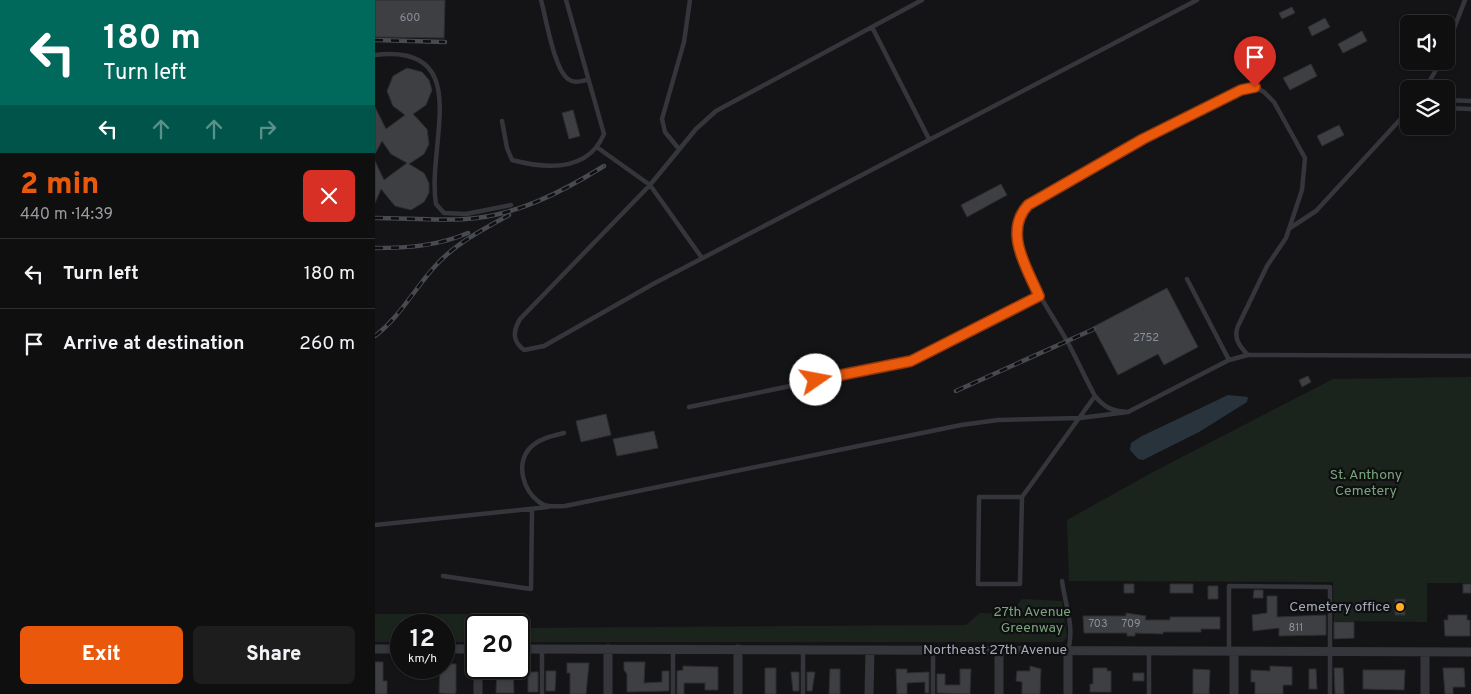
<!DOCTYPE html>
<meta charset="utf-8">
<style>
body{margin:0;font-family:Overpass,sans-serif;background:#1d1d1e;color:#f1f3f6;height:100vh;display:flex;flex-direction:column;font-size:19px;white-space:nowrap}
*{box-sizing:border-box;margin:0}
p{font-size:16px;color:#9b9c9f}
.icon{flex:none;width:28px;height:28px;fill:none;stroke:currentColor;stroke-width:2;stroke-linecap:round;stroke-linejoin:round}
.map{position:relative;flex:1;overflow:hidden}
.side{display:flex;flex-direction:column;background:#0f0f10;width:375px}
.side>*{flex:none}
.hud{background:#00695c;color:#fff;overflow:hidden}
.buttons{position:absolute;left:1025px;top:15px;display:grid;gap:10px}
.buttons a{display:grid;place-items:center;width:55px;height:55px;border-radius:8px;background:#0f0f10;box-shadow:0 1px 4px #0004,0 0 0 1px #2f2f30;font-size:25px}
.speed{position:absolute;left:15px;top:614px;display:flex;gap:10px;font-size:25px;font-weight:700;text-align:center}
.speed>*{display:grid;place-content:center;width:65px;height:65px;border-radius:50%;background:#0f0f10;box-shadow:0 1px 4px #0004,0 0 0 1px #2f2f30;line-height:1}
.speed small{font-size:12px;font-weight:400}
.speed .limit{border:2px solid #111;border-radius:8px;background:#fff;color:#111}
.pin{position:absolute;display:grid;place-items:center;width:42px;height:42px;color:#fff;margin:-51px -21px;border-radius:50% 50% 50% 0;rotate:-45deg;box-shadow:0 0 5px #0007}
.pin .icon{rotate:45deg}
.me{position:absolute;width:55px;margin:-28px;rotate:78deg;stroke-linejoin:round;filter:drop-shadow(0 0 4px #0008)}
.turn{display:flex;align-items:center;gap:18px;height:105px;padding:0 20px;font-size:22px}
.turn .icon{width:65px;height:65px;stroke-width:2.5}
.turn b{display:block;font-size:35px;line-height:42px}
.lanes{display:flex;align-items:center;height:48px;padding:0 20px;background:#0003;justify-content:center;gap:25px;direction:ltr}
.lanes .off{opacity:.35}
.round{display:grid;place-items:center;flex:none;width:52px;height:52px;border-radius:8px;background:#1d1d1e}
.head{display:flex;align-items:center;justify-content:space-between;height:85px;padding:0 20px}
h1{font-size:30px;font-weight:800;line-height:38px;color:#ea580c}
.button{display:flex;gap:10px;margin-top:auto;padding:10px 20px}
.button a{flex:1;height:58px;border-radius:8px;background:#ea580c;color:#fff;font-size:20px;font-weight:800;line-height:58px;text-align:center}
.button a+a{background:#1d1d1e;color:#f1f3f6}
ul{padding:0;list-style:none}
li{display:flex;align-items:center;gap:15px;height:70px;padding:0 20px;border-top:1px solid #2f2f30}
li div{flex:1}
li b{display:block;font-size:19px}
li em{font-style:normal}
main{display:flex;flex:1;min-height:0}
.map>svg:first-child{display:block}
.green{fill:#1b241c}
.water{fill:#29333b}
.building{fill:#3e3f43;stroke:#2d2e32}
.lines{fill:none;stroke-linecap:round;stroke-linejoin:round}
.service{stroke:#34363b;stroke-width:4.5}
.minor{stroke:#34363b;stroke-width:9}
.rail-casing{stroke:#474a50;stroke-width:4.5}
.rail{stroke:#0f0f11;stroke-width:2.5;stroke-dasharray:8;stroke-linecap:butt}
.route-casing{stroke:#983908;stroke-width:12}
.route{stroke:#ea580c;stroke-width:9}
.poi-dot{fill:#ffb022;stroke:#0f0f11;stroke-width:2}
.labels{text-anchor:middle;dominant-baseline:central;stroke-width:4.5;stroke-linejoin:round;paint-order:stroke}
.number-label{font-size:11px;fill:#8a8f9a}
.park-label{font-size:14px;fill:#79a47b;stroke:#0f0f11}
.poi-label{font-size:14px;fill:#a4aab7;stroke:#0f0f11;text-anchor:end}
.street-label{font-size:14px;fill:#a4aab7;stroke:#0f0f11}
</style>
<main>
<section class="side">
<div class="hud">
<div class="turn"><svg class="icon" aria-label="left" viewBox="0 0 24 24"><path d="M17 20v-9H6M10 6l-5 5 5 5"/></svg><div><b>180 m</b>Turn left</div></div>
<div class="lanes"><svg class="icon" aria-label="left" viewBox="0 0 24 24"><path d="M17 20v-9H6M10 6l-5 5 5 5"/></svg><svg class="icon off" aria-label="ahead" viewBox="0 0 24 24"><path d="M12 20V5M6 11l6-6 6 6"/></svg><svg class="icon off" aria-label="ahead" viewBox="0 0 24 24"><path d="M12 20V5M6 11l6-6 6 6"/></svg><svg class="icon off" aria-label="right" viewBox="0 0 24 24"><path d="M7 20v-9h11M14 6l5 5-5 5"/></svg></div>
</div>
<div class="head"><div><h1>2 min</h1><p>440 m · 14:39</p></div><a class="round" style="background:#d93025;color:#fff"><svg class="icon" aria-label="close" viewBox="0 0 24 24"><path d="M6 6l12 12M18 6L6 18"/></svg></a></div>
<ul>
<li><svg class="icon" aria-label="left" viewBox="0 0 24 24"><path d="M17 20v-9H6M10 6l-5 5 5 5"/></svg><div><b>Turn left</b></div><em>180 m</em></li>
<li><svg class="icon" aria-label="arrive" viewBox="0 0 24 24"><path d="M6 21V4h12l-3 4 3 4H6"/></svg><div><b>Arrive at destination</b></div><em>260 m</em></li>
</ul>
<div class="button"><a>Exit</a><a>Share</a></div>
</section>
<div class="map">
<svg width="1096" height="694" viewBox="0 0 1096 694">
<rect width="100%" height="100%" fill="#141416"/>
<path class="green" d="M1096 377V583H1052V622L959 621 958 582 694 581 692 520 778 472 958 379Z
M647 599 687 601 692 637 688 642H144V628L591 625 605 613 634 614Z
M0 614H91L101 628V642H69V625H26V642H0Z"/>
<path class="water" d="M853 395 873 397 872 402 824 432 768 460 763 459 755 450 756 443 767 436Z"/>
<path class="building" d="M0 0H70L69 38 0 37Z
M917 7 920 13 907 19 904 13Z
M950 18 955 27 937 36 933 27Z
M987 31 992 41 968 53 963 44Z
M936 64 942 76 915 90 908 78Z
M32 68 47 72 54 80 57 90 51 105 38 114 52 129 54 144 49 154 34 164 49 173 54 183V193L49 202 36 210 20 206 6 189 0 203V161L9 180 32 163 16 154 7 141 0 154V107L11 129 30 115 18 106 12 91 18 76Z
M198 110 205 136 194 139 187 113Z
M964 125 969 135 947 146 942 136Z
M626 184 632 195 592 217 586 205Z
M792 288 823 347 789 365 783 354 743 375 718 327Z
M933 376 936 382 927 387 924 380Z
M231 414 236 435 206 442 201 421Z
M279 431 283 448 242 456 238 439Z
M749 584H759V593H749Z
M795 584H818V593H795Z
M1088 584H1096V593H1088Z
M833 586H843V599H833Z
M879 590H888V598H878Z
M892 596H902V617L951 615V635L904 636V628L878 631 877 615 892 613Z
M1020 599H1030V615H1020Z
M751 613 771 616 770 620H795V617H845V629H826V632H788V634L760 633V636H752V633H709L708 616H751Z
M1073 615H1092V620H1095V636H1070L1069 620H1073Z
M959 622H979V638L959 639Z
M0 662H8V681H12V694H0Z
M249 662H270L269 683 287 682V671H294V691L252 692V674L249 670Z
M192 663H214L211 694H195V673H192Z
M69 664H81V693L78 694 64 693 65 668H69Z
M308 666 343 667V690H330V683H309V694H302V671L308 670Z
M655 666 666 669 665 694H647V682L641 681 642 671H655Z
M895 666 917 667V685H908V694H880V682H876V670L895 671Z
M30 668H43V675H30Z
M122 668H138L139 693H121Z
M390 668H401V694H390Z
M718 668H732V671H736V692H715V684H718Z
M959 668H968L969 694H960Z
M1068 668H1089L1090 687H1078V694H1070Z
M455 669H465V694H454Z
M521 669H532V673L554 672V693H550V682L532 683V694H522Z
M585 669H596L595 694 562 693V674H570V685H585Z
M818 669 835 670 834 694H818Z
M934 669H941L942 689H934Z
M988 670H1030L1029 690 988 689Z
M171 671H181L180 691H171Z
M153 672H163V692H153Z
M416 672H424V691H418Z
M432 672H440L437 691H432Z
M758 673H769V681H758Z"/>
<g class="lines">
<path class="service" d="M166 0C171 18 179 69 193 79 200 84 205 81 212 80
M547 0 341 111 321 129 275 185 145 319C138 331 137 341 149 350L169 346 278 284 822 0
M497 27 554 139
M1071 49 1090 0
M0 55C101 43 51 145 61 204L69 213 91 214 136 205
M1050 89 1066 61
M1071 100 1096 101
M1071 108 1096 109
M127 121 132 148 137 160C171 169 213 172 229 134L191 0
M223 148 275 185 327 258
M304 149 290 132 287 119 309 42 315 0
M915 228 941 211 1034 110
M812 279 854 360
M720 396C730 408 737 411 753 412L854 360 873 355
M314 407 536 361 664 296
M189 433C176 436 163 439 154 449 141 465 148 490 164 502 171 508 182 506 190 506L586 425 623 420 705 418 753 412
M647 497H604L603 584H645L647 497 720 396C710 378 702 359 692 341 676 312 645 270 641 237 640 224 645 214 653 205L768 139 866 90 880 87 889 92 899 102 930 158 927 190 911 238 892 266 863 326C858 338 865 347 873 355L1096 356
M0 525 173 507
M68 576 156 589 157 509
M687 581C690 604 700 628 693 650
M167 649V694
M298 649V694
M428 650V694
M774 651V694
M854 651V586L955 587V694
M558 694V650"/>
<path class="minor" d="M0 649H26
M69 649H101
M144 649 1096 652
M233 649V694
M363 649V694
M624 650V694
M859 651V694
M1050 652V694
M103 668V694
M494 694 495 650
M693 694V650"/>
<g class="rail-casing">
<path id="rail" d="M0 40 70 42
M0 218C30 218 61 221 91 219 141 216 187 192 229 166
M0 248C32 248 63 246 93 233
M0 336C26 316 41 286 63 263 83 242 109 229 134 215
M581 391 719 329"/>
</g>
<use href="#rail" class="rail"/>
</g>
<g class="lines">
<g class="route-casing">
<path id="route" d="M441 380 536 361 664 296C652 268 628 232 653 205L768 139 866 90 880 87"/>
</g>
<use href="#route" class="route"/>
</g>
<circle class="poi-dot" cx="1025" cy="607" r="5"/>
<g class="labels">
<g class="number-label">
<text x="35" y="18">600</text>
<text x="771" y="338">2752</text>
<text x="723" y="624">703</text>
<text x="756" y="624">709</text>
<text x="921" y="628">811</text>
</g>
<g class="park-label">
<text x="991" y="475">St. Anthony<tspan x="991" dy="16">Cemetery</tspan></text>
<text x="657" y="612">27th Avenue<tspan x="657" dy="16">Greenway</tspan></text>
</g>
<g class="poi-label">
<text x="1015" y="607">Cemetery office</text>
</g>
<g class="street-label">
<text x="620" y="650">Northeast 27th Avenue</text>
</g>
</g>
</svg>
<div class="buttons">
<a><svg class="icon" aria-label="sound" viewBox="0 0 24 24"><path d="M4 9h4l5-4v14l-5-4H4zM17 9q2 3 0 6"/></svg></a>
<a><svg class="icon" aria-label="layers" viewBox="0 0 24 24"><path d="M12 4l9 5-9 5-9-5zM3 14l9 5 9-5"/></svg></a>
</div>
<div class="speed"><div>12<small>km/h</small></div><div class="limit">20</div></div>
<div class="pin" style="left:880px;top:87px;background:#d93025"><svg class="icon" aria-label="arrive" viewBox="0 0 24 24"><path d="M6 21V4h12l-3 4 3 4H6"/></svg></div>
<svg class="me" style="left:441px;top:380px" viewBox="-20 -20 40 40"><circle r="19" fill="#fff"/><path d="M0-13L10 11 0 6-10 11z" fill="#ea580c"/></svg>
</div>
</main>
